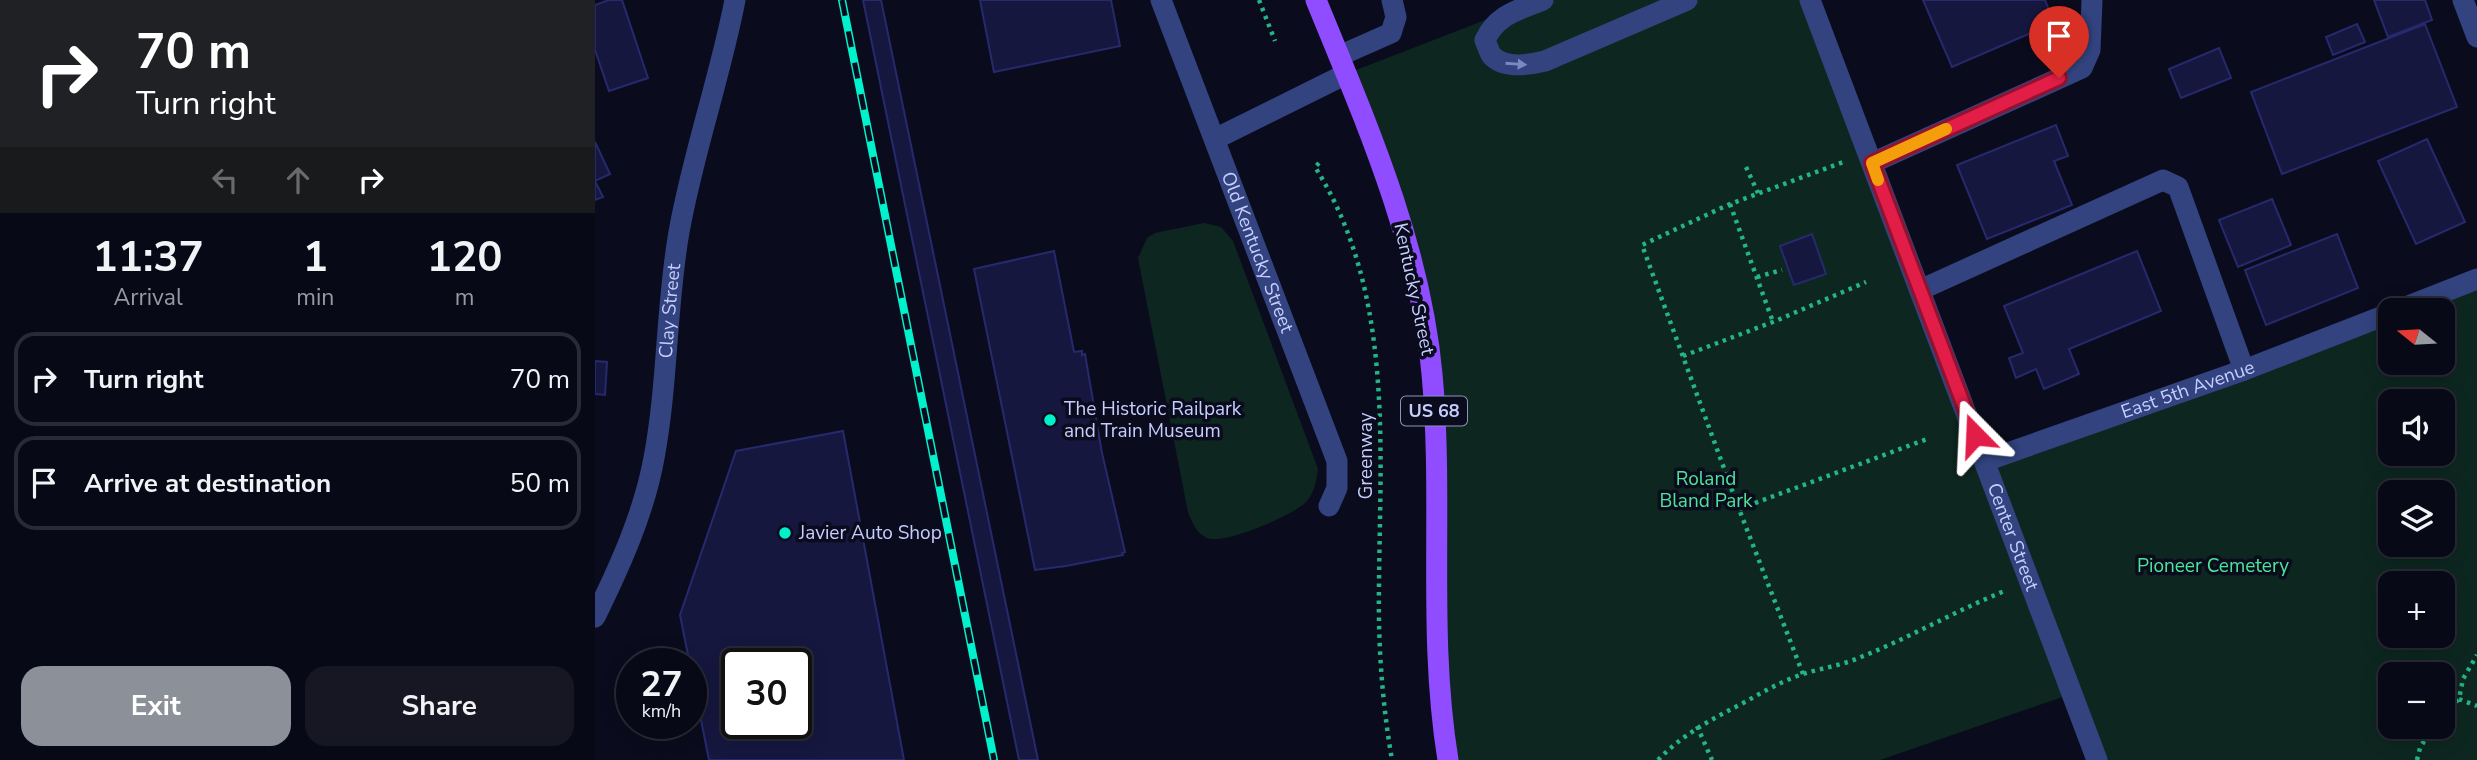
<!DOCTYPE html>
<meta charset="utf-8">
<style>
body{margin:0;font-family:"Nunito Sans",sans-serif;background:#161723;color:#f1f3f6;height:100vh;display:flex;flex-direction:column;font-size:26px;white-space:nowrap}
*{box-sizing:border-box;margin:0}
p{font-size:23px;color:#989aa1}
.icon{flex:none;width:38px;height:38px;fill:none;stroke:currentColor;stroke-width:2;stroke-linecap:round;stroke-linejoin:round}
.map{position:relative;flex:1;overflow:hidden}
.panel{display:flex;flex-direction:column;background:#080916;width:595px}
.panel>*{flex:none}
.top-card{background:#202124;color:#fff;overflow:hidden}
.needle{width:46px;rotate:288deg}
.controls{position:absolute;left:1783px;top:298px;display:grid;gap:14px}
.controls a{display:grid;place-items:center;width:77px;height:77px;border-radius:14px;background:#080916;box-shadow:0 4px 18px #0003,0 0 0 2px #292a35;font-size:35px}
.speed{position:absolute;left:21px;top:648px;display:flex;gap:14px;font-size:35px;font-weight:700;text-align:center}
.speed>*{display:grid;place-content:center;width:91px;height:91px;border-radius:50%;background:#080916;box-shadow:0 4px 18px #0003,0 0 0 2px #292a35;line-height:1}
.speed small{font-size:18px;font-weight:400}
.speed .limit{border:4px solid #111;border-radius:10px;background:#fff;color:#111}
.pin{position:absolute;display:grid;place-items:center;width:60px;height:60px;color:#fff;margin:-72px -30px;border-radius:50% 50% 50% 0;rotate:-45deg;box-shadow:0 0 7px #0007}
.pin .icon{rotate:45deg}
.me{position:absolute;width:77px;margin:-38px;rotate:339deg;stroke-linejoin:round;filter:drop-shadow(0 0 5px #0008)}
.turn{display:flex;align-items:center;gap:24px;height:147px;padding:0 21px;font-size:32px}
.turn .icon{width:91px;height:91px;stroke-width:2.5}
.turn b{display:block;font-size:49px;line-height:60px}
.lanes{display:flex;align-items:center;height:66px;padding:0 21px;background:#0003;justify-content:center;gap:35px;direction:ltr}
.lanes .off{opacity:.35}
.eta{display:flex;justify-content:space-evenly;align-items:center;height:119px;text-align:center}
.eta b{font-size:42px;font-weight:700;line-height:49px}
.action{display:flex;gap:14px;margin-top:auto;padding:14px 21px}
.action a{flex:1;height:80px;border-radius:21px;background:#8c9099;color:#fff;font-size:28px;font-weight:700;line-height:80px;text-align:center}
.action a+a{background:#161723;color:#f1f3f6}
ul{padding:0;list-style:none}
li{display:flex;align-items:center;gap:21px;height:94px;margin:0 14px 10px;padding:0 7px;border:4px solid #292a35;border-radius:21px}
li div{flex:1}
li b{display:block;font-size:26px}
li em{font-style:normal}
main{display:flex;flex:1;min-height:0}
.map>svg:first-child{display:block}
.green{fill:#0d2720;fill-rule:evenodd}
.building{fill:#15173f;stroke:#262a6d;stroke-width:2;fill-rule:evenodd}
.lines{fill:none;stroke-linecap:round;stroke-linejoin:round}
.path{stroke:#25b487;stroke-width:4.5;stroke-dasharray:3.5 5;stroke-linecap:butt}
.minor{stroke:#32437f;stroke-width:21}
.major{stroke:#8f4dff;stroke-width:21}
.rail-casing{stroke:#00f1cc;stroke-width:8}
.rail{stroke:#0a0c1d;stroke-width:5;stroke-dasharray:16;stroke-linecap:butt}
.oneway{fill:#7c88bf}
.route-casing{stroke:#92132f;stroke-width:18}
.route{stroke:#e11d48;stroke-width:12}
.slow{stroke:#f59e0b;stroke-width:12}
.poi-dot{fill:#00f1cc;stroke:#0a0c1d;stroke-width:2.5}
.labels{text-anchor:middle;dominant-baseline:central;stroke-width:7;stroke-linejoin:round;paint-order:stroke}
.shield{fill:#0a0c1d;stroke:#8e94bb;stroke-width:2}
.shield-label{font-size:18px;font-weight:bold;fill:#c6ceff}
.street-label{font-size:19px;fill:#c6ceff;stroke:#0a0c1d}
.poi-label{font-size:19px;fill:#c6ceff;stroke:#0a0c1d;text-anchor:start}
.park-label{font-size:19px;fill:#4ce598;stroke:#0a0c1d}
</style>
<main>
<section class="panel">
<div class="top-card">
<div class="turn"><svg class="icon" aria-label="right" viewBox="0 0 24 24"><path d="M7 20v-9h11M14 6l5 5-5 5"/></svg><div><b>70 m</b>Turn right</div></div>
<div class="lanes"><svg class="icon off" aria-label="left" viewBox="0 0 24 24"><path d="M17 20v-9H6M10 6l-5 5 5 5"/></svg><svg class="icon off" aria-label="ahead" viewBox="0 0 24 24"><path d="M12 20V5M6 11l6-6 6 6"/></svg><svg class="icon" aria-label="right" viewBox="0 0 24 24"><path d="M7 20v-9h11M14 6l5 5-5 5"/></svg></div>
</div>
<div class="eta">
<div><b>11:37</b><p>Arrival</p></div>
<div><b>1</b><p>min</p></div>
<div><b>120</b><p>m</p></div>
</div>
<ul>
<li><svg class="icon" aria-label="right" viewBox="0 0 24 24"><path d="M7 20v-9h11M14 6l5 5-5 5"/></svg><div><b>Turn right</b></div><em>70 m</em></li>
<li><svg class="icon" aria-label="arrive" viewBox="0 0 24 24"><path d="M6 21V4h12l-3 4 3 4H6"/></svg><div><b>Arrive at destination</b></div><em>50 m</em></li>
</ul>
<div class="action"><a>Exit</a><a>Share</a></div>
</section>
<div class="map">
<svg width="1882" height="760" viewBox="0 0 1882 760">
<rect width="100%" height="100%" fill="#0a0c1d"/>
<path class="green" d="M942 0H1215L1390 461 1796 310V362H1848V310H1796L1882 277V760H1501L1476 694 1285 760H857L826 301 751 74ZM1796 401H1848V453H1796ZM1796 492H1848V544H1796ZM1796 583H1848V635H1796ZM1796 674H1848V726H1796Z
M609 223 626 227 638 241 723 469C721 482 719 495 709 504 695 516 629 545 612 538 601 533 597 522 593 512L543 258 552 238 560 233Z"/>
<path class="building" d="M14 0H27L53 78 14 91 0 50V5Z
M268 0H286L443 760H424Z
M385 0H516L525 46 399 72Z
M1328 0H1450L1459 23 1357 67Z
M1779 0H1830L1837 20 1793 37Z
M1762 24 1770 42 1738 55 1731 37Z
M1830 24 1862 107 1687 174 1656 92Z
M1624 48 1636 78 1586 98 1574 69Z
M1461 125 1473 156 1459 161 1477 205 1392 239 1362 165Z
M1832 139 1870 222 1821 244 1783 161Z
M0 142 15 174 0 181Z
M0 181 8 197 0 200Z
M1677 199 1696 245 1643 267 1624 220Z
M1217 234 1231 274 1199 285 1185 246Z
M1742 234 1763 288 1671 325 1650 270Z
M459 251 479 352 487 351V355L490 354 507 453 530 552 527 553 528 555 471 566 440 570 379 269Z
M1542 251 1566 311 1474 349 1484 374 1449 389 1441 369 1421 378 1414 358 1428 353 1409 306Z
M0 361 12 362 10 395 0 394Z
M248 431 309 760H114L85 615 141 451ZM142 663H201V723H142Z"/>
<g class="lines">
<path class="path" d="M664 0 680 41
M724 163 720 167C799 291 785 446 784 586 783 644 787 702 797 760
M1151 167 1163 193
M1135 204 1178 322
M1162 277 1187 270
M1088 356 1178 322 1271 282
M1144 509 1332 439
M1208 674 1144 509 1047 245 1135 204 1251 161
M1864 699 1882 706
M1848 713 1864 699 1868 679 1882 655
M1102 726 1117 760
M1063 760C1089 733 1119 718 1152 701 1169 691 1186 682 1205 675 1225 668 1246 666 1266 657 1316 637 1362 610 1412 590
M1822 760 1825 748 1838 726"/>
<g class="minor">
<path id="s1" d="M566 0 742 461V488L734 506"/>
<path d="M948 0C924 10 902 14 890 40 892 45 894 52 897 56 910 69 934 65 950 61L1092 0"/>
<path id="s2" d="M1215 0 1502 760"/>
<path d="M1868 0 1882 37"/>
<path d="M744 56 796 33 801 17 797 0"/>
<path d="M620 139 751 74"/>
<path d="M1277 163 1487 68 1495 50 1497 0"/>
<path d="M1325 290 1568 180 1583 187 1649 370"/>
<path d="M1803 310 1882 279"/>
<path id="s3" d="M1390 461 1649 370 1796 313"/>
<path id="s4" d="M0 617C25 566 49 513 59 458 73 383 71 306 84 232 98 153 125 78 140 0"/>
</g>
<path class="major" d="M721 0C770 120 825 243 837 374 849 502 832 632 853 760"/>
<g class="rail-casing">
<path id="rail" d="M247 0 399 760"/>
</g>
<use href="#rail" class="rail"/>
</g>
<defs><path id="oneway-solid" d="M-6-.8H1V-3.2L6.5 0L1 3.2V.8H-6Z" transform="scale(1.75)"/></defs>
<use class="oneway" href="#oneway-solid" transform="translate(921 64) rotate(4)"/>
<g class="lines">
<g class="route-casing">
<path id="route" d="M1380 435 1277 163 1464 78"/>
</g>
<use href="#route" class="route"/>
<path class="slow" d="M1283 180 1277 163 1351 129"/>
</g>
<g class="poi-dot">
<circle cx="455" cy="420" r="7"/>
<circle cx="190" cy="533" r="7"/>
</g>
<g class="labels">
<rect class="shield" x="806" y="396.5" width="66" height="29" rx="5"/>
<g class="shield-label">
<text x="839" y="411">US 68</text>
</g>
<g class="street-label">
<text stroke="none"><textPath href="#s1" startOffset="270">Old Kentucky Street</textPath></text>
<text transform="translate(819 289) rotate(78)">Kentucky Street</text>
<text stroke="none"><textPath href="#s4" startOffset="318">Clay Street</textPath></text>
<text stroke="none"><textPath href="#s3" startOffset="215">East 5th Avenue</textPath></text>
<text transform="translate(771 456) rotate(-90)">Greenway</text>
<text stroke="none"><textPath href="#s2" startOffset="574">Center Street</textPath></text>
</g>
<g class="poi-label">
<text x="469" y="409">The Historic Railpark<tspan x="469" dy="22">and Train Museum</tspan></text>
<text x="204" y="533">Javier Auto Shop</text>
</g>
<g class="park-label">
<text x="1111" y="479">Roland<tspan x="1111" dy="22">Bland Park</tspan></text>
<text x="1618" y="566">Pioneer Cemetery</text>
</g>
</g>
</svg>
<div class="controls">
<a><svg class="needle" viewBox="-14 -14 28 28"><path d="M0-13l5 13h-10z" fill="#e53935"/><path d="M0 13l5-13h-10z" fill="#989aa1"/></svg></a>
<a><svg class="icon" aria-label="sound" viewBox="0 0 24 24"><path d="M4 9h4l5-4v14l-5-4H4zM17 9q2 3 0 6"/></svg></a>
<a><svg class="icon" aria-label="layers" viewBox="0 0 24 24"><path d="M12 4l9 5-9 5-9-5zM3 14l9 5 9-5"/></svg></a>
<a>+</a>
<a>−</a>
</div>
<div class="speed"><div>27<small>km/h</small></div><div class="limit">30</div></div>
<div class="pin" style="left:1464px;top:78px;background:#d93025"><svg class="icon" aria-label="arrive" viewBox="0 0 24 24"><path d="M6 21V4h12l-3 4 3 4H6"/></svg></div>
<svg class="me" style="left:1380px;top:435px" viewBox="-20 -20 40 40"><path d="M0-17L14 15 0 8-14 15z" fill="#e11d48" stroke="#fff" stroke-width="4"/></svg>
</div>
</main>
